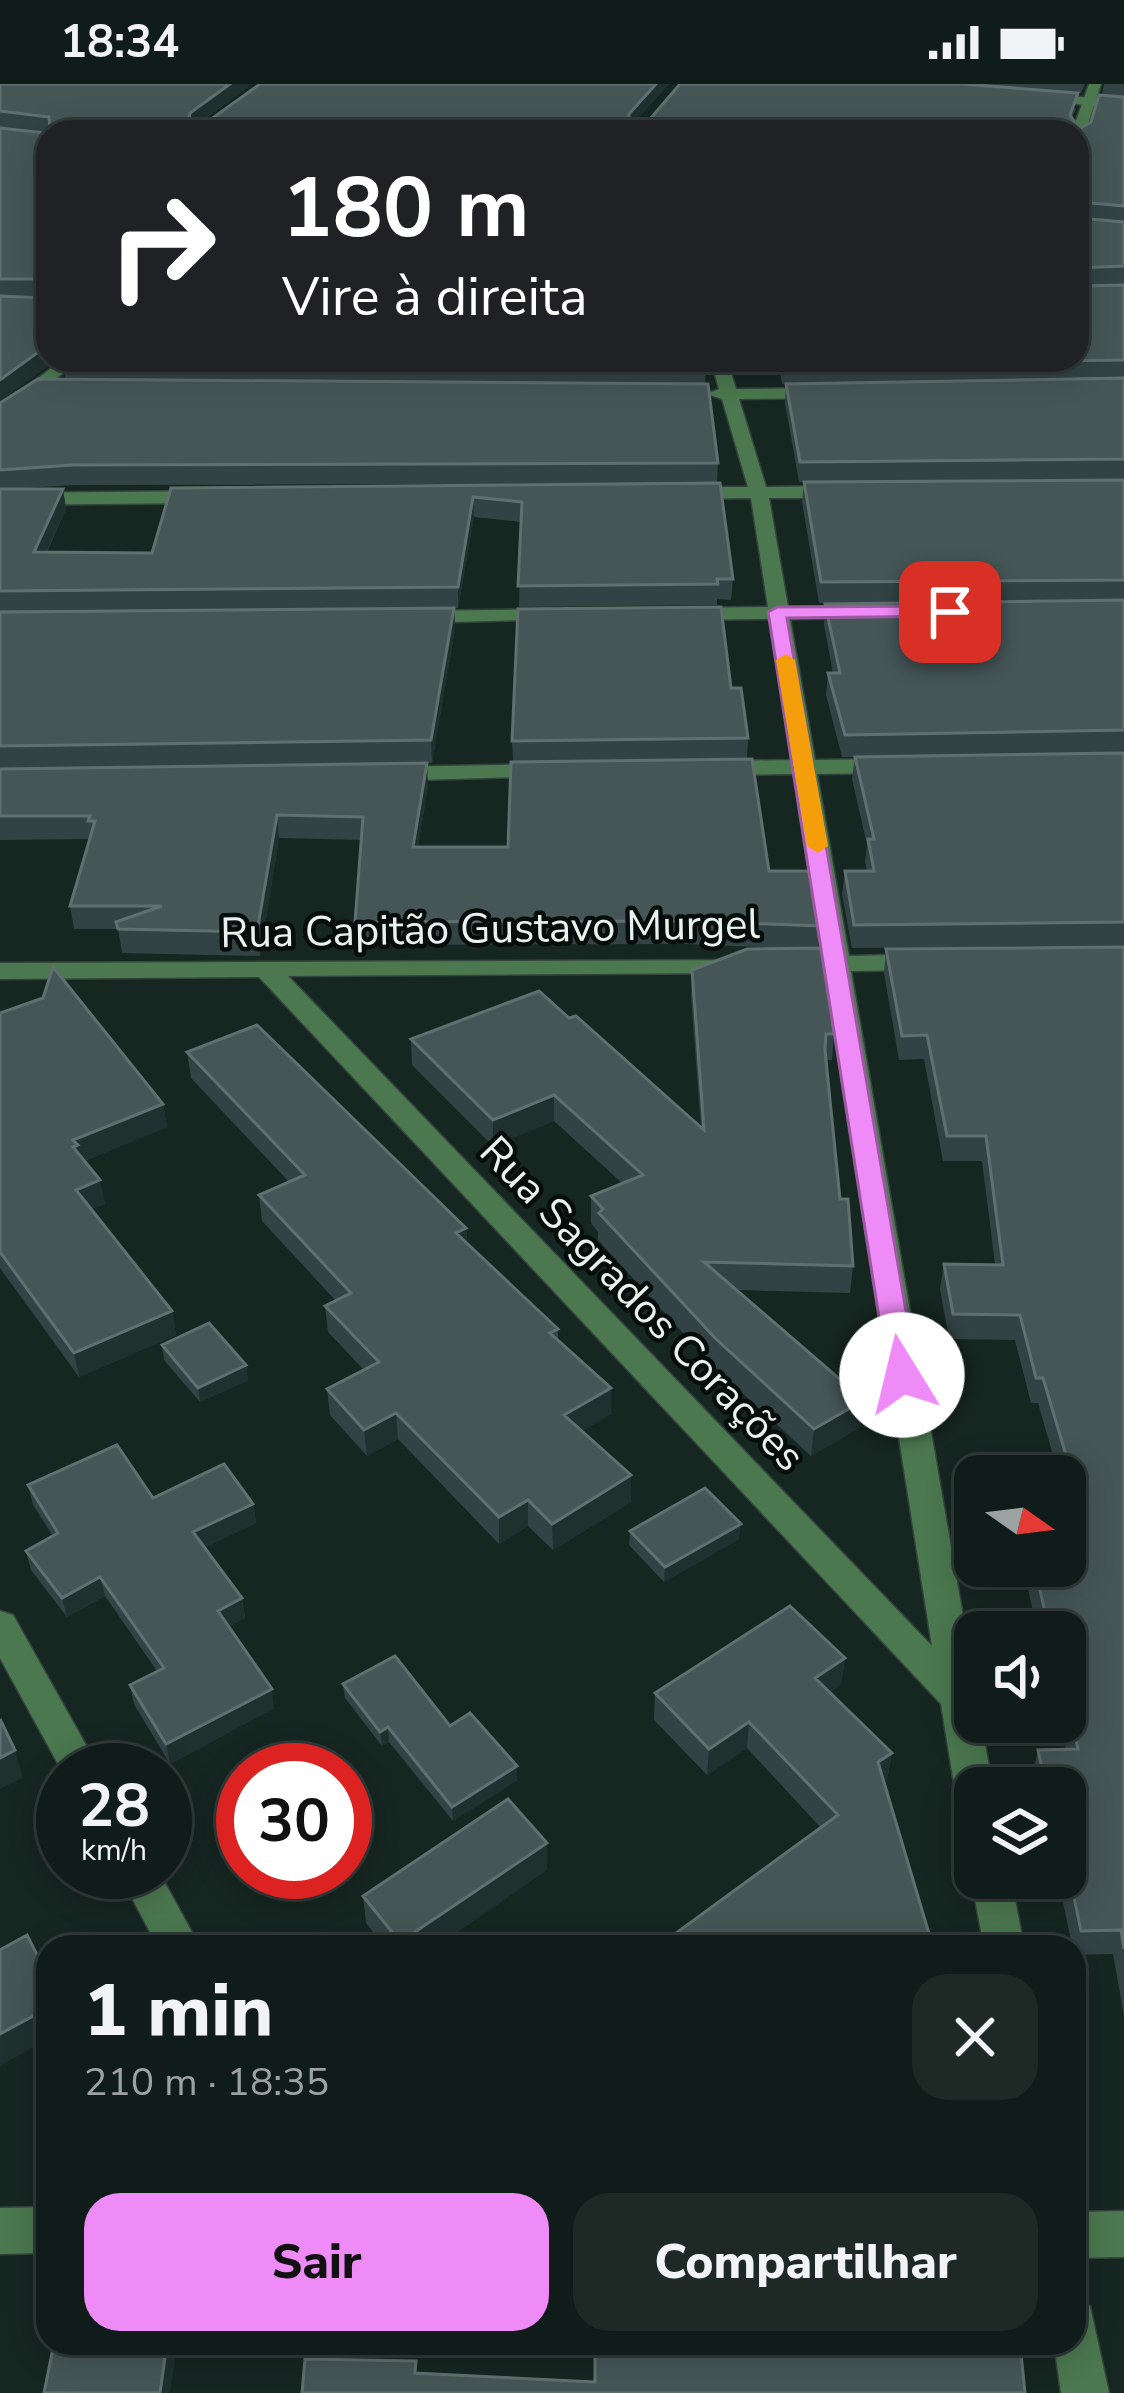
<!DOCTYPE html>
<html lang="pt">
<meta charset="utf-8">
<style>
body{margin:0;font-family:"Nunito Sans",sans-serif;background:#1e2926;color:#f1f3f6;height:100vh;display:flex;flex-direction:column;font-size:45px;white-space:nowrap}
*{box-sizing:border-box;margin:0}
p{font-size:39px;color:#9ca1a2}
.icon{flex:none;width:66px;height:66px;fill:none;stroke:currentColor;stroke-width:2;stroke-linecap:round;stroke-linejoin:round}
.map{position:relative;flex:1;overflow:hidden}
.side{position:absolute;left:36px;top:1851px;width:1050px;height:420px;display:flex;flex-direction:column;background:#101c19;border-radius:36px;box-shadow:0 6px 30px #0003,0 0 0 3px #303a38}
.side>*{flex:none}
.guide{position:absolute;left:36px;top:36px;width:1053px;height:252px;border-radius:36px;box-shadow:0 6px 30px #0003,0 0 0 3px #303a38;background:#202124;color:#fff;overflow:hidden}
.needle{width:78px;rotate:104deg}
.controls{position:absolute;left:954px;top:1371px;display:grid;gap:24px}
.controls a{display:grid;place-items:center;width:132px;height:132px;border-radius:24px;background:#101c19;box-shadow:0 6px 30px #0003,0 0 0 3px #303a38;font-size:60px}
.speed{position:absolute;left:36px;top:1659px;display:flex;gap:24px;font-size:60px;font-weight:700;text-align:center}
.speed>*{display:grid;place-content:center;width:156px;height:156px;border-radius:50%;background:#101c19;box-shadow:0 6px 30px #0003,0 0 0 3px #303a38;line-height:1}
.speed small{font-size:30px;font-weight:400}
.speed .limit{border:18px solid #d22;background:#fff;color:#111}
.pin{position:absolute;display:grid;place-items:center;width:102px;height:102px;color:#fff;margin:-51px;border-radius:24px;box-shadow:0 6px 18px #0006}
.me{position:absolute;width:132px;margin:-66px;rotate:351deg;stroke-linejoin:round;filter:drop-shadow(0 0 9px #0008)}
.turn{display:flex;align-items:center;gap:42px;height:252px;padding:0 48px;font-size:54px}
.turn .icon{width:156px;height:156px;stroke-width:2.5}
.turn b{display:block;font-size:84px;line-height:102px}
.round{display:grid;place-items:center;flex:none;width:126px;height:126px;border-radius:36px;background:#1e2926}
.summary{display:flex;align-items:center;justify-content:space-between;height:204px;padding:0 48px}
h1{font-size:72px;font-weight:800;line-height:90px}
.cta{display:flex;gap:24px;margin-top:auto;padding:24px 48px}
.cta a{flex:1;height:138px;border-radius:36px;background:#ef8bf6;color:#111;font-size:48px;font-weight:800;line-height:138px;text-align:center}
.cta a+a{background:#1e2926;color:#f1f3f6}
.status{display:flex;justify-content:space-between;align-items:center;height:84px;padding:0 60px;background:#101c19;direction:ltr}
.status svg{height:33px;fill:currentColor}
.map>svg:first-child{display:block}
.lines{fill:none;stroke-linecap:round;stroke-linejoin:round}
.minor-casing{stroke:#33433e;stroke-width:3}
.tertiary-casing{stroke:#33433e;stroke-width:3}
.minor{fill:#4b784f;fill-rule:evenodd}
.tertiary{fill:#4b784f;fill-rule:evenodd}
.wall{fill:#334345;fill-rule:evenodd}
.shaded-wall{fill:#1f302f}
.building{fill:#465657;stroke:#606f6f;stroke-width:3}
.route{fill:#ef8bf6;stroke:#9b5aa0;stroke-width:3}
.slow{fill:#f59e0b}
.labels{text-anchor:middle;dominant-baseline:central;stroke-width:9;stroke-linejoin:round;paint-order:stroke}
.street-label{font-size:42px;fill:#e8f3ef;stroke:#070d0b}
</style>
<div class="status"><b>18:34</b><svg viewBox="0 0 49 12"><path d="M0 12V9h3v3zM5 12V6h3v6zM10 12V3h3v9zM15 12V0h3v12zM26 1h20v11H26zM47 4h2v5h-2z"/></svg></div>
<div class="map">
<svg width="1124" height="2309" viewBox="0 0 1124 2309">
<rect width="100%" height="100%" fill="#162621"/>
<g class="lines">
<g class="minor-casing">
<path id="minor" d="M1089 0H1101L1084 52 1077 56V48H1072Z
M62 276H81L0 336V323Z
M711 276H727L736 305 824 304 833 309 824 314 739 315 766 403 842 402 851 408 842 414H769L788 523 866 522 876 528 866 534 790 535 815 676 890 675 901 682 890 689 817 690 849 872 926 870 939 878 926 886 851 887 975 1601V1638H981L993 1704H975V1729L961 1724 956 1712 941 1620 259 893 0 895V879L749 876 753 881 740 889 288 892 932 1562 825 888 809 885 805 880 823 872 794 690 716 691 705 684 716 677 792 676 770 535 680 536 670 530 680 524 768 523 751 414 680 415 671 409 680 403H748L722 315 707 310 719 305Z
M0 409 206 407 215 413 206 419 0 421Z
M554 525 561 527V535L416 539 406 533 416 527Z
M548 680 556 682V692L386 697 375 690 386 683Z
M0 1527 13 1531 100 1686 63 1689 0 1574Z
M975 1786V1794H1011L1024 1863H984L971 1794Z
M118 1788H159L200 1863H158Z
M48 2123V2169L0 2170V2124Z
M1124 2127V2173L1074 2174V2128Z
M1074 2215 1090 2222 1109 2309H1061L1054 2259H1074Z"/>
</g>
<g class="tertiary-casing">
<path id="tertiary" d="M1036 10 1124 16V24L1040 17Z"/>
</g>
<use href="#minor" class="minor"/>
<use href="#tertiary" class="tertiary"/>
</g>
<path class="wall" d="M0 0H252L203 36H210L260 0H669L637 35H650L680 0H1085L1081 9 1049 7 1076 25 1072 34 1079 45 1124 13V395L799 398 785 319 786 300 804 299 782 300 778 276H1077V48H48V276H56L0 317V44L46 48 0 44Z
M1104 0H1124V13L1102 10Z
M63 276 706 282 705 300 65 295Z
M0 319 718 379 717 399 733 495 731 516 717 515V521L519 523 521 438 474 433 458 524H454L455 545 432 679 0 685ZM717 399 171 404 152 469 47 468 66 425 63 405H6L76 401Z
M1124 396V862L852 864 842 810 845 787H867L865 778 867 761 852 695 855 673H842L826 611 828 589H833L824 541 825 520 1075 517 819 519 802 418 804 398Z
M731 604 748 654 747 674 513 677 512 657Z
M0 685 428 702 418 763 769 787 820 842 818 864 834 950 832 976H826L840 1115 853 1182 850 1209 737 1206 860 1343 811 1372 714 1283 598 1156V1148L591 1139V1112L622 1099 554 1037 493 1062 412 981 411 955 569 934 701 1043 691 912 692 886 783 864 687 860 357 861 355 838 362 756 279 754 260 872 122 869 118 845H74L70 822 90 755 0 756Z
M1124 863V1932L1113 1870 1074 1871 1058 1794H1065V1704H1035L1032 1691 1038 1666 1066 1665 1060 1638H1065V1548H1038L1025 1493H1003L1001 1482H1065V1392H1059L1038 1319H1031L1015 1256 949 1255 940 1205 944 1180H995L982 1077H943L924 975 899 976 884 889 886 865Z
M0 929 163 1020 167 1043 84 1077 105 1120 91 1125 172 1227 176 1251 79 1293 0 1184Z
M187 968 466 1144 467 1160 558 1245V1256L611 1304V1330L582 1347 631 1391V1418L553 1466 528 1442 499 1460 398 1355 367 1372 330 1331 327 1305 364 1286 328 1248 325 1222 336 1217 262 1137 259 1111 289 1098 191 994Z
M162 1261 246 1281 248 1296 200 1318 164 1276Z
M28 1401 153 1414 253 1420 256 1439 204 1464 242 1514 245 1534 228 1543 274 1624 170 1680 134 1620 130 1601 157 1587 105 1512 67 1533 31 1486 26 1467 53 1452 33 1421Z
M630 1447 739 1455 664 1498 629 1461Z
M845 1574 841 1600 830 1608 892 1669 887 1696 821 1744 747 1664 707 1691 654 1636 655 1609Z
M343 1600 450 1642 517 1682V1696L453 1737 389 1658 382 1662 345 1614Z
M547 1786 435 1863H385L366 1839 363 1812Z"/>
<path class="shaded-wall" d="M230 0H252L191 44 190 48V29Z
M656 0H669L629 45V30Z
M48 261V276H56L0 317V296Z
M63 405 66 425 37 488 34 468Z
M473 413 474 433 458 524V503Z
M454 524 455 545 432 679 431 656Z
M427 679 428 702 414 786 413 763Z
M277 731 279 754 260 872 257 848Z
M554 1011V1037L493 1062V1036Z
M163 1020 167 1043 81 1078 73 1063V1056Z
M100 1096 105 1120 80 1130 76 1106Z
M466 1144 467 1171 456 1149Z
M172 1227 176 1251 79 1293 74 1269Z
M246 1281 248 1296 200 1318 198 1304Z
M611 1304V1330L564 1358V1331Z
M864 1316 860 1343 811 1372 814 1345Z
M396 1329 398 1355 367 1372 364 1346Z
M631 1391V1418L553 1466 552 1440Z
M528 1416V1442L499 1460V1433Z
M253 1420 256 1439 196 1468 193 1448Z
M741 1440 739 1455 664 1498 665 1483Z
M100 1493 105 1512 67 1533 62 1514Z
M242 1514 245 1534 221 1547 218 1527Z
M845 1574 841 1600 812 1620 815 1594Z
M272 1605 274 1624 170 1680 166 1660Z
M749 1638 747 1664 707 1691 709 1665Z
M388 1643 389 1658 382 1662 380 1648Z
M15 1666 23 1694 0 1705V1674Z
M892 1669 887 1696 874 1705 878 1678Z
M517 1682V1696L453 1737 452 1723Z
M547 1759V1786L435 1863H400V1858Z
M48 1924V1955L0 1982V1950Z
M167 2259H173L176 2270 170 2309H160Z"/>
<path class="building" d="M0 0H230L190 29 189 35 210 36 260 0H656L629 30V36L650 35 680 0H963L1078 9 1070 31 1079 45 1091 38 1099 11 1124 13V122L1080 118 1077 125V48H48V197L45 195H0V44L45 49 50 44 49 33 0 27Z
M1077 132 1079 134 1124 138V182L1077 184Z
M1077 199 1080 202 1124 201V276L783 281 782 276H1077Z
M48 205V261L0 296V212L45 214Z
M76 276H705L706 282Z
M1124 294V375L800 378 786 300Z
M38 295 708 300 718 379 73 381 0 386V319Z
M1124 396V496L821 498 804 398Z
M720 399 733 495H717L718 500 518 502 522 418 473 413 458 503 0 507V405H63L34 468 152 469 171 404Z
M1124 516V646L845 651 828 589H840L825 520Z
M721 523 731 604H741L748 654 512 657 518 525Z
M454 524 431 656 0 662V528Z
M1124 669V838L854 841 845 787H874L868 755H874L855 673Z
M752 675 769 787H811L820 842 688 837 355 838 363 733 277 731 257 848 118 845 116 838 162 822H70L95 737H88L90 732H0V685L427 679 413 763H508L511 678Z
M1124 863V1865L1121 1846 1081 1847 1065 1770V1704H1046L1038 1666 1078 1665 1065 1609V1548H1050L1034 1482H1065V1398H1074L1043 1294H1036L1020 1231 953 1230 944 1180 1003 1181 986 1052H947L927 951 902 952 886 865Z
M824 864 834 950H826L825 966 840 1115H848L853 1182 704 1178 864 1316 814 1345 716 1255 599 1129 603 1125 591 1112 643 1091 554 1011 493 1036 411 955 539 907 569 934 576 932 704 1046 692 886 747 865Z
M53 883 163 1020 73 1056 78 1061 73 1063 100 1096 76 1106 172 1227 74 1269 0 1168V929L43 914Z
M257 941 466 1144 456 1149 558 1245 550 1249 611 1304 564 1331 631 1391 552 1440 528 1416 499 1433 396 1329 364 1346 327 1305 379 1278 325 1222 351 1209 259 1111 305 1091 187 968Z
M209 1239 246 1281 198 1304 162 1261Z
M117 1361 153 1414 224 1380 253 1420 193 1448 242 1514 218 1527 272 1605 166 1660 130 1601 164 1584 100 1493 62 1514 26 1467 58 1449 28 1401Z
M705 1404 741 1440 665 1483 630 1447Z
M790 1522 845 1574 815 1594 892 1669 878 1678 933 1863H657L838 1731 749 1638 709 1665 655 1609Z
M395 1572 450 1642 470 1629 517 1682 452 1723 388 1643 380 1648 343 1600Z
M0 1635 15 1666 0 1674Z
M508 1715 547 1759 400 1858 363 1812Z
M27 1851 48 1892V1924L0 1950V1866Z
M54 2259H167L160 2309H44Z
M595 2259H1020L1025 2309H302L305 2275 416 2277 415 2289 595 2298Z"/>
<path class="route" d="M950 522 960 528 957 532 787 534 917 1291 902 1301 888 1291 768 528 777 523Z"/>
<path class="slow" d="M786 570 795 576 828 762 818 769 807 762 776 576Z"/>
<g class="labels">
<g class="street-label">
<text transform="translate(490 845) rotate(-1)">Rua Capitão Gustavo Murgel</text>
<text transform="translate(642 1220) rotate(46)">Rua Sagrados Corações</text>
</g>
</g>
</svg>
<div class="controls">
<a><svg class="needle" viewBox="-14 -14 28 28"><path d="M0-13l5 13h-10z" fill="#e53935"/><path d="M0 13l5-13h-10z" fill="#9ca1a2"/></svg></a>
<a><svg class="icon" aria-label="sound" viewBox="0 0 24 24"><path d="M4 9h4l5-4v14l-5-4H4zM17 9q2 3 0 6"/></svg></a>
<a><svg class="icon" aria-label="layers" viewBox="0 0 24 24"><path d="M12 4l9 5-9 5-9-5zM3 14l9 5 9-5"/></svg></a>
</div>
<div class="speed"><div>28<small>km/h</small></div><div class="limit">30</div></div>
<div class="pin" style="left:950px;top:528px;background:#d93025"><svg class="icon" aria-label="arrive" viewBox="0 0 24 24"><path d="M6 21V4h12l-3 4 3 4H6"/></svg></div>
<svg class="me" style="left:902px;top:1291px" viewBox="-20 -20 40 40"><circle r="19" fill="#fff"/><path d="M0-13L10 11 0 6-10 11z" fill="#ef8bf6"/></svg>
<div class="guide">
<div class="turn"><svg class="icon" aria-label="right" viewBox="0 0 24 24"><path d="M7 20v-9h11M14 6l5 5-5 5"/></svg><div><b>180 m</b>Vire à direita</div></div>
</div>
<section class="side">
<div class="summary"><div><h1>1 min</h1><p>210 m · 18:35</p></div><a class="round"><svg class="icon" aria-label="close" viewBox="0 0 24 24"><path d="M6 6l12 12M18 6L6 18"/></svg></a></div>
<div class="cta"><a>Sair</a><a>Compartilhar</a></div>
</section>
</div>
